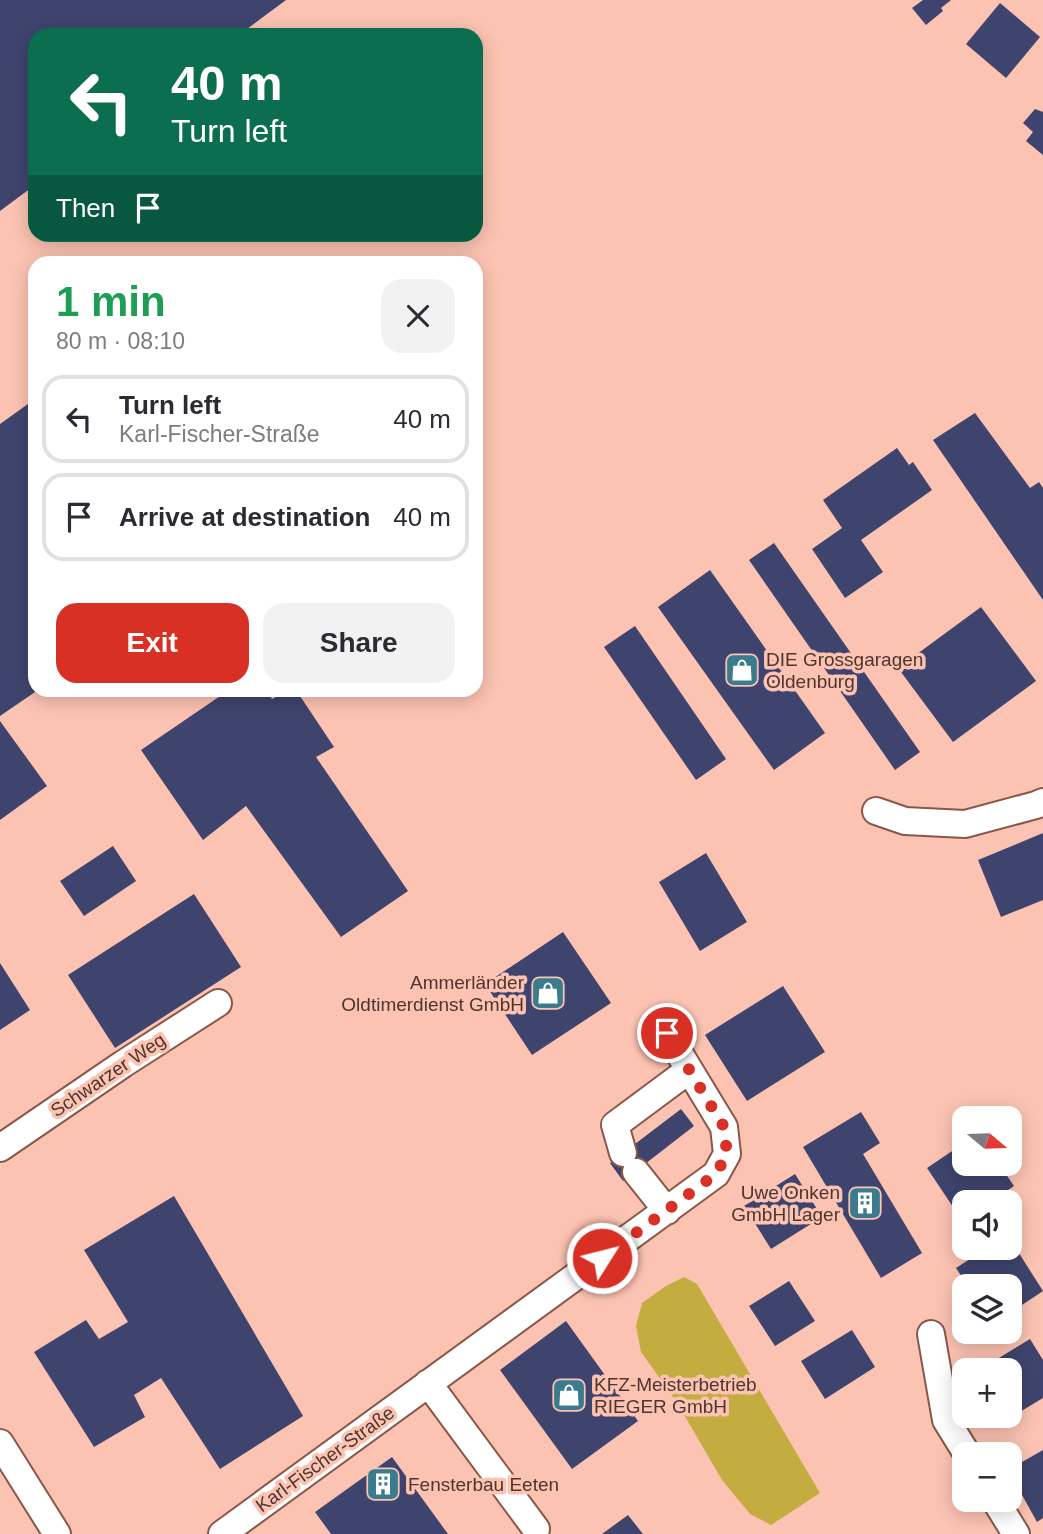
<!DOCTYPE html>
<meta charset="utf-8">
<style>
body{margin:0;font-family:Arial,sans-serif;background:#f2f2f3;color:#2b2b33;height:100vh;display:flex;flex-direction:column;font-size:26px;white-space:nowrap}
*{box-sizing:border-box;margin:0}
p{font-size:23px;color:#7c7c81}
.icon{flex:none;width:38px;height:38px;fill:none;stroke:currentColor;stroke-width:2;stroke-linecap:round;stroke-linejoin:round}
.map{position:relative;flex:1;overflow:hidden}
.panel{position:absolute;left:28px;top:256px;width:455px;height:441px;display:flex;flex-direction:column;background:#fff;border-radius:21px;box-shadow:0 4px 18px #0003}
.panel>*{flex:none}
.banner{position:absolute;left:28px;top:28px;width:455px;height:214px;border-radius:21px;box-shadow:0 4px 18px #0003;background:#0b6e4f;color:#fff;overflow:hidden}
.needle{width:46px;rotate:109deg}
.tools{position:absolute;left:952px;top:1106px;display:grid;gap:14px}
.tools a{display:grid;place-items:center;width:70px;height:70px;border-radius:14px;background:#fff;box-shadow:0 4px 18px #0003;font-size:35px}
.pin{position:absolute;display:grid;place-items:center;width:60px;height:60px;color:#fff;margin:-30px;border:4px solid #fff;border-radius:50%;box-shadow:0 2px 7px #0007}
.me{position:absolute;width:77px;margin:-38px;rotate:54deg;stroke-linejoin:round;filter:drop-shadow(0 0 5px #0008)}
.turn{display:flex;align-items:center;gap:24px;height:147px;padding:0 28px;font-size:32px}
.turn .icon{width:91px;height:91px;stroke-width:2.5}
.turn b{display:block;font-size:49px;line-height:60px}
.then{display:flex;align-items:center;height:66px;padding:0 28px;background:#0003;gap:14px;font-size:26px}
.round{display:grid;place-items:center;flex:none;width:74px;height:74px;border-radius:21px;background:#f2f2f3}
.overview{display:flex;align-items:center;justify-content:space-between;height:119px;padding:0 28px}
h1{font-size:42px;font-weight:600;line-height:52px;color:#1e9e55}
.action{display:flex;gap:14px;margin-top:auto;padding:14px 28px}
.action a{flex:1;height:80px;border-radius:21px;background:#d93025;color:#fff;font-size:28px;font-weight:600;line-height:80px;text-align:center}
.action a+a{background:#f2f2f3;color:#2b2b33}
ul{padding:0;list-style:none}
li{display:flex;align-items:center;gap:21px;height:88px;margin:0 14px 10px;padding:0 14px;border:4px solid #e1e1e2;border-radius:21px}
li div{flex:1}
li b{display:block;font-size:26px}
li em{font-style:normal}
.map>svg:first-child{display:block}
.water{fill:#c3ad40}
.building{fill:#3f446e}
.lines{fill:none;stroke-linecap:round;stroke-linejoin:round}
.minor-casing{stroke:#885749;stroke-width:30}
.minor{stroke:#fff;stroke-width:26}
.route{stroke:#d93025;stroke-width:12;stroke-dasharray:0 21.6}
.labels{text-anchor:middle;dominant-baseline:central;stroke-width:7;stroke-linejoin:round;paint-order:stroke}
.poi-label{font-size:19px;fill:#4d362f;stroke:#fcc3b2;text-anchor:start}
.street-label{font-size:19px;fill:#4d362f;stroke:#fcc3b2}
</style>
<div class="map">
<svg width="1043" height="1534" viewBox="0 0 1043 1534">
<rect width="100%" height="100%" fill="#fcc3b2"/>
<path class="water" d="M684 1277 697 1284 820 1493 771 1525 750 1514 722 1480 676 1401 641 1352 636 1326 642 1303 666 1286Z"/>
<path class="building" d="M0 0H286L239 35H35V185L0 211Z
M923 0H951L941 8 943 11 926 25 912 8Z
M1000 3 1040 37 1006 78 966 44Z
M1035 109 1043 112V155L1026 141 1033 132 1023 123Z
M35 399V690H38L0 716V424Z
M975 413 1030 488 1039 482 1043 488V600L933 440Z
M897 448 909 465 913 462 932 490 861 540 883 572 845 598 812 549 842 528 823 500Z
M774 543 920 752 895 770 749 560Z
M710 570 825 733 774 770 658 607Z
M981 607 1036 681 953 742 898 668Z
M635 626 726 759 696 780 604 647Z
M229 690H267L272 699 288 690H296L334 747 316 757 408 891 341 937 246 806 203 840 141 750Z
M0 721 47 786 0 820Z
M1043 833V900L1001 917 978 860Z
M113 846 136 881 84 916 60 881Z
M706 853 747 922 700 951 659 882Z
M194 894 241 967 115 1048 68 975Z
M563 932 611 1003 532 1055 485 984Z
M0 963 30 1010 0 1030Z
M783 986 825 1052 747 1101 705 1035Z
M681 1109 694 1126 623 1181 610 1163Z
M861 1112 880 1143 863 1154 922 1253 881 1278 803 1147Z
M964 1143V1164H999L1014 1186 1005 1192 1009 1198 1002 1202H964V1217L961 1219 927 1168Z
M795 1174 822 1217 771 1249 744 1206Z
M174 1196 303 1416 220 1469 161 1378 134 1395 145 1417 94 1447 34 1352 86 1320 99 1339 128 1322 84 1250Z
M1010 1239 1043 1291 1010 1313V1286H968L956 1268 987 1248H1010Z
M789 1281 815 1321 775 1346 749 1306Z
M566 1321 638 1421 572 1469 500 1370Z
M852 1330 875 1367 825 1399 801 1361Z
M1030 1339 1043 1360V1398L1010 1418V1370L981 1369Z
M1043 1450V1518L1037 1522 1010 1473V1469Z
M392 1457 448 1534H331L315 1512Z
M628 1515 643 1534H602Z"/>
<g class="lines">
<g class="minor-casing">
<path id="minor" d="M876 811 905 821 965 824 1036 805 1043 802
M0 1148 123 1064 218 1003
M623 1153 615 1125 689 1070
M636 1172 667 1211
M931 1334 946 1420 967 1454
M428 1383 536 1529
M0 1443 57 1534
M995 1500 1016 1534
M222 1534 716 1174 727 1154 724 1127 667 1033"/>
</g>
<use href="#minor" class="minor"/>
</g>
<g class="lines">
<path class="route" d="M602 1258 716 1174 727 1154 724 1127 667 1033"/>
</g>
<defs>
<g id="shop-square" transform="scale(1.75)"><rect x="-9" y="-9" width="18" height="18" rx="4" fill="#3a7c8d" stroke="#fcc3b2"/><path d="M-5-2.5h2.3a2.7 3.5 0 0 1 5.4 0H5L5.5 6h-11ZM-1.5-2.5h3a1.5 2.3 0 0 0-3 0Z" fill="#fff"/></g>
<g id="building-square" transform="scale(1.75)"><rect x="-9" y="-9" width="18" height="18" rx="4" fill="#3a7c8d" stroke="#fcc3b2"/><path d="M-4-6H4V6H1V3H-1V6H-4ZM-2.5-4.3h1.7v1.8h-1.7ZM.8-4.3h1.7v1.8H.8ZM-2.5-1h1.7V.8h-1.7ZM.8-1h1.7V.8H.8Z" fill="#fff"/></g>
</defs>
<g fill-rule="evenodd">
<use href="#shop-square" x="742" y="670"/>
<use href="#shop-square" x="548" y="993"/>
<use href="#building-square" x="865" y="1203"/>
<use href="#shop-square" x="569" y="1395"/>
<use href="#building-square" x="383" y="1484"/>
</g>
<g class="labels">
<g class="poi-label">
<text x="766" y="659">DIE Grossgaragen<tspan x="766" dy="22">Oldenburg</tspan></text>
<text x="524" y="982" text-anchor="end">Ammerländer<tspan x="524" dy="22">Oldtimerdienst GmbH</tspan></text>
<text x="840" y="1192" text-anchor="end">Uwe Onken<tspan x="840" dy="22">GmbH Lager</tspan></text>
<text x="594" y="1384">KFZ-Meisterbetrieb<tspan x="594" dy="22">RIEGER GmbH</tspan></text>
<text x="408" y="1484">Fensterbau Eeten</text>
</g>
<g class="street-label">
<text transform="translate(108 1075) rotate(-34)">Schwarzer Weg</text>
<text transform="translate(325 1459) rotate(-36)">Karl-Fischer-Straße</text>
</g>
</g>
</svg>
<div class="tools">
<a><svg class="needle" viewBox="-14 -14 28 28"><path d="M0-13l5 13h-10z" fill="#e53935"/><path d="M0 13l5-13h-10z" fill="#7c7c81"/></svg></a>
<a><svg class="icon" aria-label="sound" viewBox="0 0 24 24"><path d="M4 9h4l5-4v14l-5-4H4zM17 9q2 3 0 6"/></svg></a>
<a><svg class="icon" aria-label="layers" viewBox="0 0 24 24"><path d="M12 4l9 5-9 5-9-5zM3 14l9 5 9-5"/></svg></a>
<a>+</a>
<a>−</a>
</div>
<div class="pin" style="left:667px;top:1033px;background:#d93025"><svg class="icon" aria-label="arrive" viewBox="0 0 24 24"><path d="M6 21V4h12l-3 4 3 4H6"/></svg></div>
<svg class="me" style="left:602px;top:1258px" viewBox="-20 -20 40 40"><circle r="17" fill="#d93025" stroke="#fff" stroke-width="3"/><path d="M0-11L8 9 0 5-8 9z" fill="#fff"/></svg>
<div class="banner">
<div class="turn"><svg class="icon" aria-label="left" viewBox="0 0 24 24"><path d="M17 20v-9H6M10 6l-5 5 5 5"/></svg><div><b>40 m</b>Turn left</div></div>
<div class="then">Then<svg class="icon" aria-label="arrive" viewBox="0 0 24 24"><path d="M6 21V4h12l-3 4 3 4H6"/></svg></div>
</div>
<section class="panel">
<div class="overview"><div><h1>1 min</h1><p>80 m · 08:10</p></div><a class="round"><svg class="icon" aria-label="close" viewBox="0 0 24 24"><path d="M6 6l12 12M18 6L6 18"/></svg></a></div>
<ul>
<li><svg class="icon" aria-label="left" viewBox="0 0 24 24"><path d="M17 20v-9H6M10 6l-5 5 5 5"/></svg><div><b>Turn left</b><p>Karl-Fischer-Straße</p></div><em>40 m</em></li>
<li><svg class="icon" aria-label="arrive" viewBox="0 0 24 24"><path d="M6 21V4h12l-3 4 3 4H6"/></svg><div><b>Arrive at destination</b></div><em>40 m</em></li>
</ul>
<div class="action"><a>Exit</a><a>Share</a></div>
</section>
</div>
